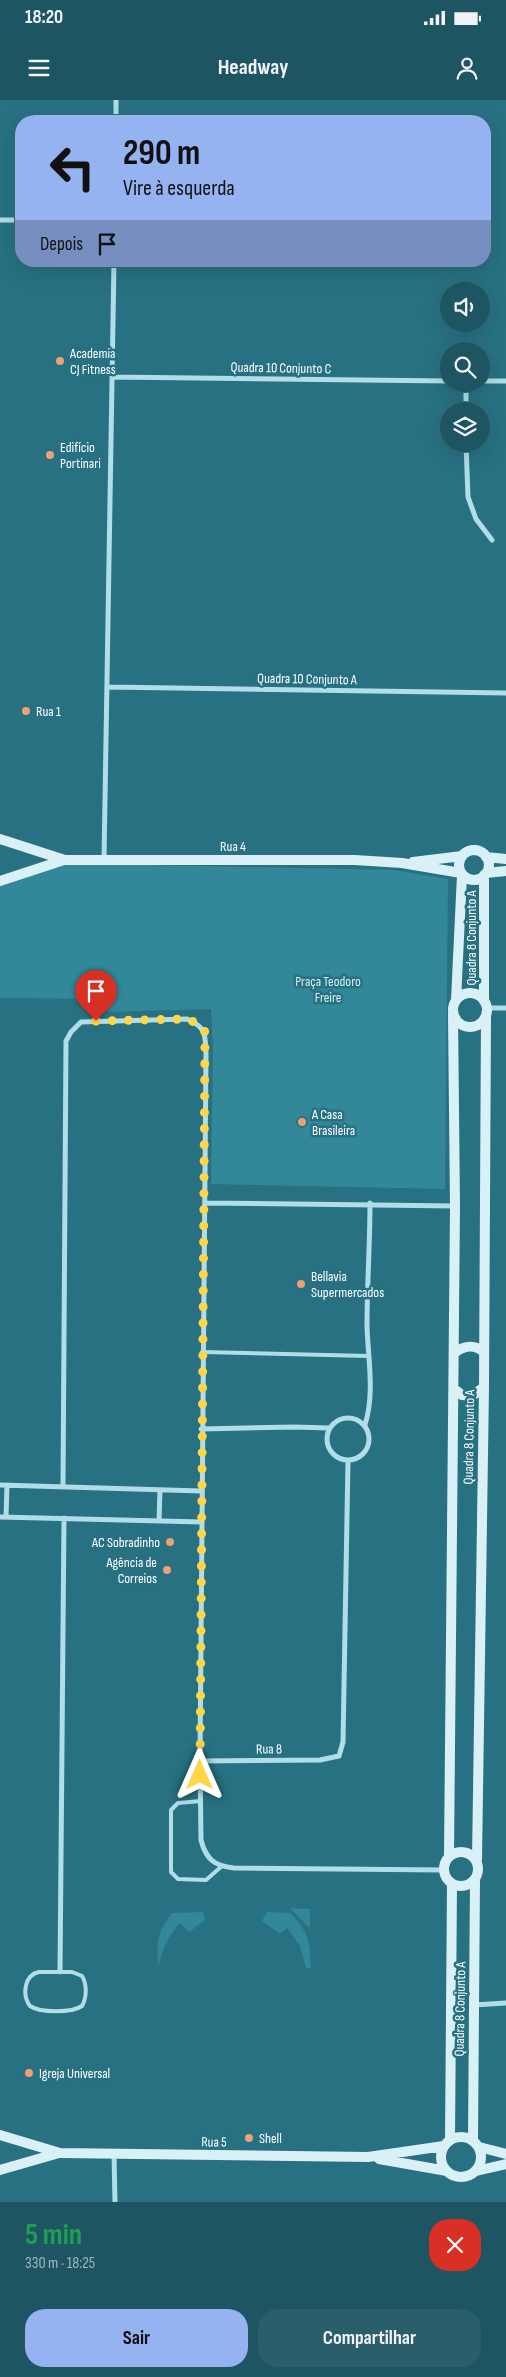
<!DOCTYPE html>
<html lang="pt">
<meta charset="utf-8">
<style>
body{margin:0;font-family:"Sofia Sans Condensed",sans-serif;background:#2a5e6b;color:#f1f3f6;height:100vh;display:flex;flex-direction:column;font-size:19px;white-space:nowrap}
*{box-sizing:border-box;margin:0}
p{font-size:16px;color:#a0b7be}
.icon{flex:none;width:28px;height:28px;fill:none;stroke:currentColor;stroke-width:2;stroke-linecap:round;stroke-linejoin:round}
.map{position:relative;height:2102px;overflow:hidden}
.drawer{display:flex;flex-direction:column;background:#1d5562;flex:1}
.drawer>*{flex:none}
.hud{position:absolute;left:15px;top:15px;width:476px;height:152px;border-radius:20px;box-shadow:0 5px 20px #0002,0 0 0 1px #3b6b77;background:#95b2f1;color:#111;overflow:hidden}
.tools{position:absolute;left:440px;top:182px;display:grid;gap:10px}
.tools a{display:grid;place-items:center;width:50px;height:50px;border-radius:50%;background:#1d5562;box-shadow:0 5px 20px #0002,0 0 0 1px #3b6b77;font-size:25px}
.pin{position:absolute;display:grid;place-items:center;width:42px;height:42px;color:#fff;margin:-51px -21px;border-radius:50% 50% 50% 0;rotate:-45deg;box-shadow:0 0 5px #0007}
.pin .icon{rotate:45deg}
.me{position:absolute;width:55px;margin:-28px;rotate:0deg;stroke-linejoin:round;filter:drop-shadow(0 0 4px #0008)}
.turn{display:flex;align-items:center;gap:18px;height:105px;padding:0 25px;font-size:22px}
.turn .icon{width:65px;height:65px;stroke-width:2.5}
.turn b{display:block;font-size:35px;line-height:42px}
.then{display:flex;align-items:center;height:48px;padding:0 25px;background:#0003;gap:10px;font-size:19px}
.round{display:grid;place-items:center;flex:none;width:52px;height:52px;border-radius:20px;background:#2a5e6b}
.overview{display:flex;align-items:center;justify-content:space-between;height:85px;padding:0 25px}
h1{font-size:30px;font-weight:700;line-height:38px;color:#1e9e55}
.button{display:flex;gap:10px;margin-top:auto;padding:10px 25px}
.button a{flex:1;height:58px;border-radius:20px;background:#95b2f1;color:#111;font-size:20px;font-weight:700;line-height:58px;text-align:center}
.button a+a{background:#2a5e6b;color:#f1f3f6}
.status{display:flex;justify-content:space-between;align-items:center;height:35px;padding:0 25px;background:#1d5562;direction:ltr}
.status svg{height:14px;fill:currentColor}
header{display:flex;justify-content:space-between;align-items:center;height:65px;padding:0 25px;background:#1d5562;font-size:22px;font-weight:700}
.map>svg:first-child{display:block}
.green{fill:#328799}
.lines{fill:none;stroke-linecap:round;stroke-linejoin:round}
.lane{stroke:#b0dde7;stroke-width:4}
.street{stroke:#b0dde7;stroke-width:5}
.secondary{stroke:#d9f0f6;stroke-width:10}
.route{stroke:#ffd54a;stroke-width:9;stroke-dasharray:0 16.2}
.poi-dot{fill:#ef9f76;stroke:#277182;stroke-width:2}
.labels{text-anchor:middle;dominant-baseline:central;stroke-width:5;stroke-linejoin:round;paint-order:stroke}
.poi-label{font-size:14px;fill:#fff;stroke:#277182;text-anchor:start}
.street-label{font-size:14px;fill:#fff;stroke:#277182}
.park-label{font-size:14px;fill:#d3eff5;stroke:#277182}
</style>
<div class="status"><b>18:20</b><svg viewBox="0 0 49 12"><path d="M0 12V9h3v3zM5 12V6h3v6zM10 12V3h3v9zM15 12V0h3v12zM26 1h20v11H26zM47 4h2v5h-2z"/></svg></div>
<header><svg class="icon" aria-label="menu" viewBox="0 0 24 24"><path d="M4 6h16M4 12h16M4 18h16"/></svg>Headway<svg class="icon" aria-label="person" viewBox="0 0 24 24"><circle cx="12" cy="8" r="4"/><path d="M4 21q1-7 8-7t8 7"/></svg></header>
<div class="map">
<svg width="506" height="2102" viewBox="0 0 506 2102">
<rect width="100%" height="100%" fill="#277182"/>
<path class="green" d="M57 763 394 770 448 779 445 1089 211 1084 213 947 211 909 108 912 105 899 0 898V785Z
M290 1808 310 1809V1829Z
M203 1812 205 1820 189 1832 180 1823C168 1836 163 1849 158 1867 156 1843 157 1832 172 1813Z
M267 1812 290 1813C309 1831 310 1843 311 1868H306L300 1846 287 1828 280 1834 262 1821Z"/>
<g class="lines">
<path class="lane" d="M202 1252 369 1256
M201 1701 178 1703 171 1710V1772L178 1779 206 1780 222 1766
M39 1872H72L82 1876C87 1884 87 1897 82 1906 72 1913 40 1913 30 1906 22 1895 24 1875 39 1872Z"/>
<path class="street" d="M116 21V0
M0 120H21
M113 277 449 281
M481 281H506
M466 284V311
M466 344 468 397 476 419 492 440
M108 587 506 593
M104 760 114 161
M487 908H506
M205 1103 455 1106
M327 1339a21 21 0 1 1 42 0a21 21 0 1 1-42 0Z
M365 1325C375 1293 368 1259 367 1226 367 1185 370 1144 370 1103
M201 1329 294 1327 330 1328
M0 1385 201 1391
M63 1387 66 941 71 932 81 922 187 919C207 928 205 934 206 954L200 1661 201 1740C206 1759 214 1766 234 1768L444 1770
M0 1417 202 1422
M6 1417 7 1385
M159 1421 160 1390
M200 1661 320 1660 339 1656 343 1642 348 1361
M60 1872 64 1418
M474 1905 506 1903
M114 2054 115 2102"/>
<path class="secondary" d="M0 739 65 760H355L402 763 461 773
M459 765a15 15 0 1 1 30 0a15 15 0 1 1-30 0Z
M486 757 506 759
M413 762 462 756
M486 773 506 771
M484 775V901
M0 781 64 760
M453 910a17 17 0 1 1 34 0a17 17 0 1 1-34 0Z
M456 900 462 775
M454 1253C465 1245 474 1244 484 1252
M454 1289 462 1295 472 1296 484 1287
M444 1769a17 17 0 1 1 34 0a17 17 0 1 1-34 0Z
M449 1755 455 1106 453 914
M477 1759 484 1287 486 916
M0 2035 60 2053 368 2057 444 2046
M441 2057a20 20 0 1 1 40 0a20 20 0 1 1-40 0Z
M450 2040 452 1784
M473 2040 475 1779
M479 2047 506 2054
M379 2059 447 2071
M0 2070 59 2053
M476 2071 506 2064"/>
</g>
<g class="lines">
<path class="route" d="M96 921 187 919 199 924 205 932 200 1675"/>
</g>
<g class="poi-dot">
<circle cx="60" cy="261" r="5"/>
<circle cx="50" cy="355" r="5"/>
<circle cx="26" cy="611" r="5"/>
<circle cx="302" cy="1022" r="5"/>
<circle cx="301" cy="1184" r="5"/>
<circle cx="170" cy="1442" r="5"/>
<circle cx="167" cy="1470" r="5"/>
<circle cx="29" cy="1973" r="5"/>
<circle cx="249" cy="2038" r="5"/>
</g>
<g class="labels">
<g class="poi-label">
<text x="70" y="253">Academia<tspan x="70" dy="16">CJ Fitness</tspan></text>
<text x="60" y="347">Edifício<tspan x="60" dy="16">Portinari</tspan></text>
<text x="36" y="611">Rua 1</text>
<text x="312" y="1014">A Casa<tspan x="312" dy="16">Brasileira</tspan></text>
<text x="311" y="1176">Bellavia<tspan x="311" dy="16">Supermercados</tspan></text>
<text x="160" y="1442" text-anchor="end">AC Sobradinho</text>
<text x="157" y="1462" text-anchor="end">Agência de<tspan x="157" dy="16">Correios</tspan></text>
<text x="39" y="1973">Igreja Universal</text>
<text x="259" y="2038">Shell</text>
</g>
<g class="street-label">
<text transform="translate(281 268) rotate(1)">Quadra 10 Conjunto C</text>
<text transform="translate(307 579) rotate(1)">Quadra 10 Conjunto A</text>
<text x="233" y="746">Rua 4</text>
<text transform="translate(471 838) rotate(-90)">Quadra 8 Conjunto A</text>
<text transform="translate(469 1337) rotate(-89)">Quadra 8 Conjunto A</text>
<text transform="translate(269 1649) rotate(-1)">Rua 8</text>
<text transform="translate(460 1909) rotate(-89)">Quadra 8 Conjunto A</text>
<text transform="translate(214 2042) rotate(1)">Rua 5</text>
</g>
<g class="park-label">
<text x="328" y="881">Praça Teodoro<tspan x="328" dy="16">Freire</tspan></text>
</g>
</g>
</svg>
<div class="tools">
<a><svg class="icon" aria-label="sound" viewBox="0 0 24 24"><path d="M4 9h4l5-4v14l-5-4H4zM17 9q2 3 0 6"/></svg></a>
<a><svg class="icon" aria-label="search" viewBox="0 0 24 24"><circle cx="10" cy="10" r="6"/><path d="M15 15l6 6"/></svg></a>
<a><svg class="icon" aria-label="layers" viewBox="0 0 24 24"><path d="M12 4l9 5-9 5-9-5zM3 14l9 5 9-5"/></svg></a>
</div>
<div class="pin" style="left:96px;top:921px;background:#d93025"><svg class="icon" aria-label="arrive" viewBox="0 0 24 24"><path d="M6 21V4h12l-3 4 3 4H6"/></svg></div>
<svg class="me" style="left:200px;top:1675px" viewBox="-20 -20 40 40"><path d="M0-17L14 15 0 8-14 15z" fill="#ffd54a" stroke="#fff" stroke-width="4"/></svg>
<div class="hud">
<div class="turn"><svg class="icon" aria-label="left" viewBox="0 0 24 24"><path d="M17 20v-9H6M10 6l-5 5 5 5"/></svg><div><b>290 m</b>Vire à esquerda</div></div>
<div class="then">Depois<svg class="icon" aria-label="arrive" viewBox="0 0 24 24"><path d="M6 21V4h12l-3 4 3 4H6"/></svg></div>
</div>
</div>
<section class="drawer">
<div class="overview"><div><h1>5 min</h1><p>330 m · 18:25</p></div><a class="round" style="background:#d93025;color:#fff"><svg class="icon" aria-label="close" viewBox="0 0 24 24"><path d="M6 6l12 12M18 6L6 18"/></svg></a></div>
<div class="button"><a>Sair</a><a>Compartilhar</a></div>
</section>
